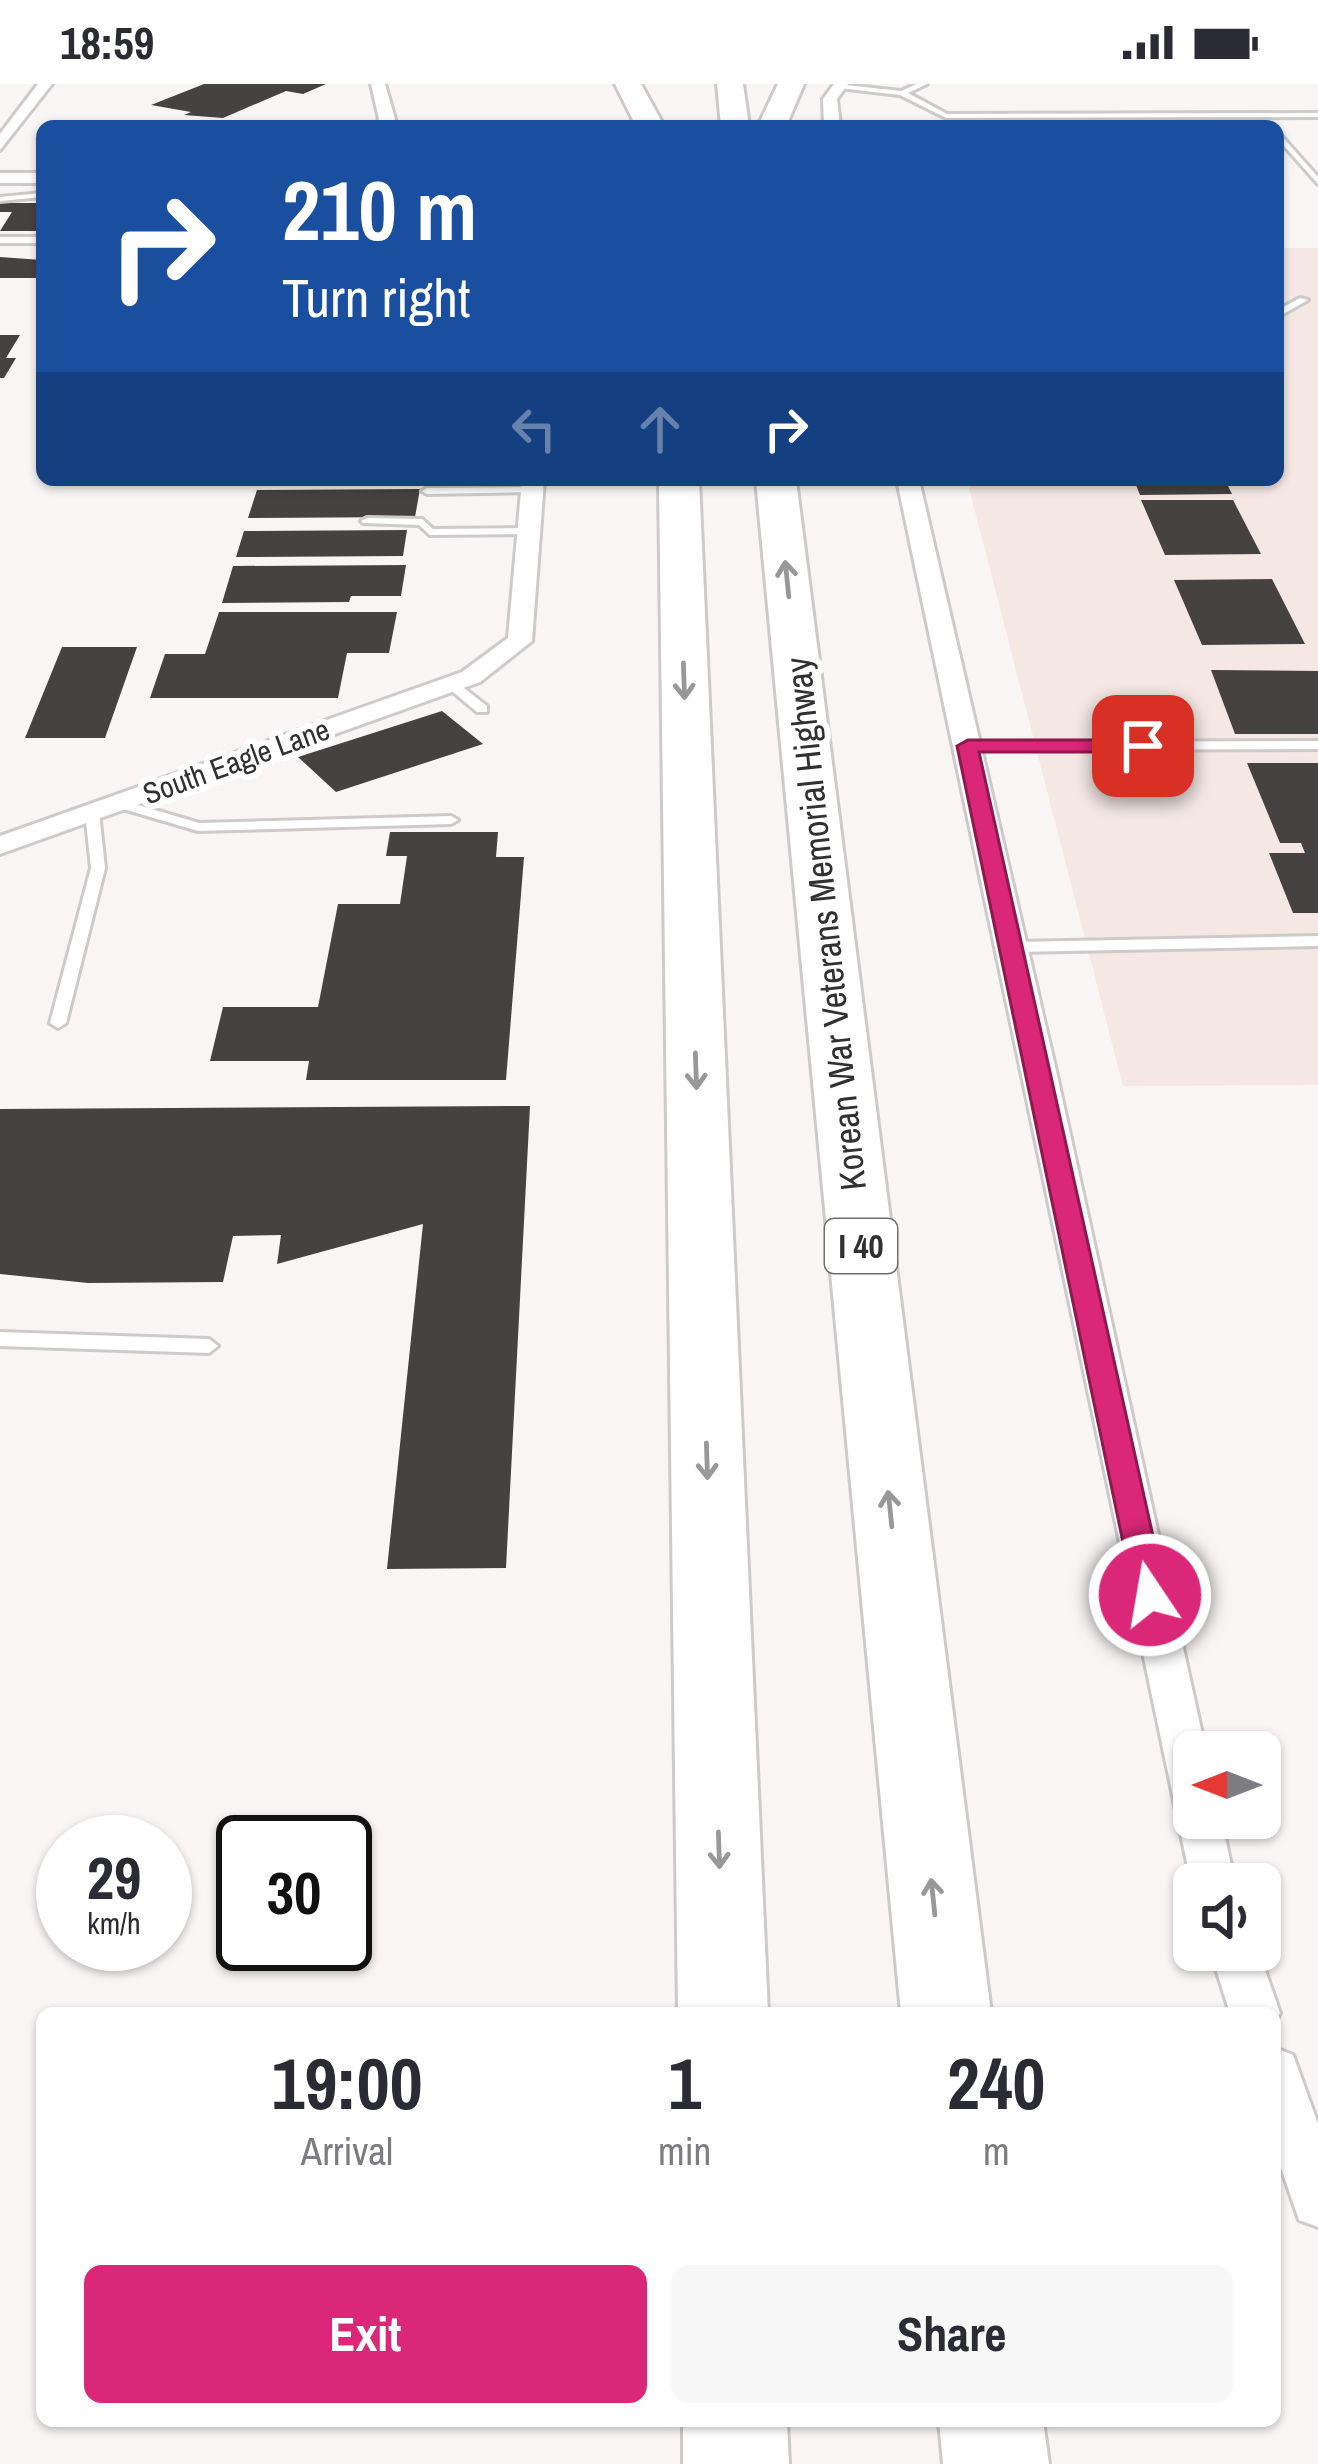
<!DOCTYPE html>
<style>
body{margin:0;font-family:"Archivo Narrow",sans-serif;background:#f7f7f7;color:#2b2b33;height:100vh;display:flex;flex-direction:column;font-size:45px;white-space:nowrap}
*{box-sizing:border-box;margin:0}
p{font-size:39px;color:#7c7c81}
.icon{flex:none;width:66px;height:66px;fill:none;stroke:currentColor;stroke-width:2;stroke-linecap:round;stroke-linejoin:round}
.map{position:relative;flex:1;overflow:hidden}
.sheet{position:absolute;left:36px;top:1923px;width:1245px;height:420px;display:flex;flex-direction:column;background:#fff;border-radius:18px;box-shadow:0 3px 9px #0004}
.sheet>*{flex:none}
.guide{position:absolute;left:36px;top:36px;width:1248px;height:366px;border-radius:18px;box-shadow:0 3px 9px #0004;background:#1a4fa0;color:#fff;overflow:hidden}
.needle{width:78px;rotate:270deg}
.tools{position:absolute;left:1173px;top:1647px;display:grid;gap:24px}
.tools a{display:grid;place-items:center;width:108px;height:108px;border-radius:18px;background:#fff;box-shadow:0 3px 9px #0004;font-size:60px}
.speed{position:absolute;left:36px;top:1731px;display:flex;gap:24px;font-size:60px;font-weight:700;text-align:center}
.speed>*{display:grid;place-content:center;width:156px;height:156px;border-radius:50%;background:#fff;box-shadow:0 3px 9px #0004;line-height:1}
.speed small{font-size:30px;font-weight:400}
.speed .limit{border:6px solid #111;border-radius:18px;background:#fff;color:#111}
.pin{position:absolute;display:grid;place-items:center;width:102px;height:102px;color:#fff;margin:-51px;border-radius:24px;box-shadow:0 6px 18px #0006}
.me{position:absolute;width:132px;margin:-66px;rotate:348deg;stroke-linejoin:round;filter:drop-shadow(0 0 9px #0008)}
.turn{display:flex;align-items:center;gap:42px;height:252px;padding:0 48px;font-size:54px}
.turn .icon{width:156px;height:156px;stroke-width:2.5}
.turn b{display:block;font-size:84px;line-height:102px}
.lanes{display:flex;align-items:center;height:114px;padding:0 48px;background:#0003;justify-content:center;gap:60px;direction:ltr}
.lanes .off{opacity:.35}
.eta{display:flex;justify-content:space-evenly;align-items:center;height:204px;text-align:center}
.eta b{font-size:72px;font-weight:700;line-height:84px}
.primary-button{display:flex;gap:24px;margin-top:auto;padding:24px 48px}
.primary-button a{flex:1;height:138px;border-radius:18px;background:#db2777;color:#fff;font-size:48px;font-weight:700;line-height:138px;text-align:center}
.primary-button a+a{background:#f7f7f7;color:#2b2b33}
.status{display:flex;justify-content:space-between;align-items:center;height:84px;padding:0 60px;background:#fff;direction:ltr}
.status svg{height:33px;fill:currentColor}
.map>svg:first-child{display:block}
.built{fill:#f4e7e4}
.building{fill:#454241}
.lines{fill:none;stroke-linecap:round;stroke-linejoin:round}
.lane-casing{stroke:#cecac9;stroke-width:6}
.street-casing{stroke:#cecac9;stroke-width:6}
.highway-casing{stroke:#cecac9;stroke-width:6}
.lane{fill:#fff;fill-rule:evenodd}
.street{fill:#fff;fill-rule:evenodd}
.highway{fill:#fff;fill-rule:evenodd}
.oneway{stroke:#989898}
.route{fill:#db2777;stroke:#8e194d;stroke-width:3}
.labels{text-anchor:middle;dominant-baseline:central;stroke-width:12;stroke-linejoin:round;paint-order:stroke}
.far-street-label{font-size:30px;fill:#323130;stroke:#fff}
.shield{fill:#fff;stroke:#706f6e;stroke-width:3}
.shield-label{font-size:33px;font-weight:bold;fill:#323130}
.street-label{font-size:36px;fill:#323130;stroke:#fff}
</style>
<div class="status"><b>18:59</b><svg viewBox="0 0 49 12"><path d="M0 12V9h3v3zM5 12V6h3v6zM10 12V3h3v9zM15 12V0h3v12zM26 1h20v11H26zM47 4h2v5h-2z"/></svg></div>
<div class="map">
<svg width="1318" height="2380" viewBox="0 0 1318 2380">
<rect width="100%" height="100%" fill="#f9f5f4"/>
<path class="built" d="M1278 164H1318V1001L1123 1002 967 396H1278Z"/>
<path class="building" d="M204 0H326L303 10 286 7 223 34 184 31 191 28 151 21Z
M0 119H42V147H0L12 128H0Z
M0 173 42 176V194H0Z
M0 251H20L6 274H16L4 294H0Z
M1134 396H1225L1232 410 1140 411Z
M420 405 415 433 248 434 257 406Z
M1141 416H1233L1261 470 1165 471Z
M407 446 403 472 236 473 244 447Z
M406 481 401 512H351L349 518 222 519 233 482Z
M1272 495 1305 560 1202 561 1174 496Z
M219 528H397L389 569H347L338 614H150L165 570H205Z
M62 563H137L105 654H25Z
M1211 586 1318 587V650H1235Z
M442 627 483 660 336 708 298 673Z
M1247 679H1318V829H1293L1269 769H1305L1301 759H1280Z
M390 748H498L496 773H524L506 996H306L309 977H210L223 923H318L338 820H400L407 772H386Z
M530 1022 506 1484 387 1485 423 1140 277 1180 281 1151 233 1152 223 1198 88 1199 0 1190V1025Z"/>
<g class="lines">
<g class="lane-casing">
<path id="lane" d="M836 0 901 7 917 0H927L908 9 947 30 1318 29V33L946 34 900 11 839 4Z
M1278 48 1318 93V100L1278 55Z
M42 109V113L0 117V113Z
M0 153H42V159H0Z
M1300 214 1308 216 1278 233V226Z
M532 403 536 404V408L427 410 422 407 427 404Z
M367 434 422 435 433 445 529 444 535 447 529 450 430 451 419 441 363 439 361 437Z
M447 597H455L487 622V628H477L447 603Z
M1318 657V665L967 666 960 662 967 658Z
M118 715 199 739 451 732 458 736 451 740 198 747 113 722 111 719Z
M92 724 99 728 105 784 66 939 58 944 50 939 91 784 85 728Z
M1318 852V862L1012 868 1004 863 1012 858Z
M0 1248 209 1255 218 1262 209 1269 0 1262Z"/>
</g>
<g class="street-casing">
<path id="street" d="M38 0H52L0 66V50Z
M371 0H385L395 35 392 42H376L379 35Z
M834 0H848L837 15 840 42H824L823 15Z
M0 89H42V99H0Z
M522 396H544L532 557 480 598 0 770V752L462 588 508 554Z
M897 396H919L1056 987 1206 1668H1194V1734H1221L1235 1800H1194V1812Z
M1210 1866H1258L1280 1929 1275 1939V1929H1230Z
M1275 1964 1293 1971 1318 2040V2143L1299 2136 1275 2066Z"/>
</g>
<g class="highway-casing">
<path id="highway" d="M615 0H641L664 42H636Z
M717 0H743L749 42H721Z
M778 0H804L786 42H758Z
M659 396H699L768 1929H678Z
M756 396H796L991 1929H901Z
M683 2337H787L789 2380H683Z
M939 2337H1043L1049 2380H943Z"/>
</g>
<use href="#lane" class="lane"/>
<use href="#street" class="street"/>
<use href="#highway" class="highway"/>
</g>
<defs><path id="oneway-shaft" d="M-6 0H5M1.5-3L5.5 0L1.5 3" fill="none" stroke-width="1.6" stroke-linecap="round" stroke-linejoin="round" transform="scale(3)"/></defs>
<g class="oneway">
<use href="#oneway-shaft" transform="translate(787 495) rotate(-96)"/>
<use href="#oneway-shaft" transform="translate(684 597) rotate(88)"/>
<use href="#oneway-shaft" transform="translate(696 987) rotate(88)"/>
<use href="#oneway-shaft" transform="translate(707 1377) rotate(88)"/>
<use href="#oneway-shaft" transform="translate(890 1425) rotate(-96)"/>
<use href="#oneway-shaft" transform="translate(719 1766) rotate(88)"/>
<use href="#oneway-shaft" transform="translate(933 1813) rotate(-96)"/>
</g>
<path class="route" d="M968 656H1143L1153 662 1143 668H979L1166 1511 1161 1520 1150 1523 1139 1520 1134 1511 957 662Z"/>
<g class="labels">
<g class="far-street-label">
<text transform="translate(236 677) rotate(-20)">South Eagle Lane</text>
</g>
<rect class="shield" x="825" y="1135" width="72" height="54" rx="9"/>
<g class="shield-label">
<text x="861" y="1162">I 40</text>
</g>
<g class="street-label">
<text transform="translate(825 840) rotate(-96)">Korean War Veterans Memorial Highway</text>
</g>
</g>
</svg>
<div class="tools">
<a><svg class="needle" viewBox="-14 -14 28 28"><path d="M0-13l5 13h-10z" fill="#e53935"/><path d="M0 13l5-13h-10z" fill="#7c7c81"/></svg></a>
<a><svg class="icon" aria-label="sound" viewBox="0 0 24 24"><path d="M4 9h4l5-4v14l-5-4H4zM17 9q2 3 0 6"/></svg></a>
</div>
<div class="speed"><div>29<small>km/h</small></div><div class="limit">30</div></div>
<div class="pin" style="left:1143px;top:662px;background:#d93025"><svg class="icon" aria-label="arrive" viewBox="0 0 24 24"><path d="M6 21V4h12l-3 4 3 4H6"/></svg></div>
<svg class="me" style="left:1150px;top:1511px" viewBox="-20 -20 40 40"><circle r="17" fill="#db2777" stroke="#fff" stroke-width="3"/><path d="M0-11L8 9 0 5-8 9z" fill="#fff"/></svg>
<div class="guide">
<div class="turn"><svg class="icon" aria-label="right" viewBox="0 0 24 24"><path d="M7 20v-9h11M14 6l5 5-5 5"/></svg><div><b>210 m</b>Turn right</div></div>
<div class="lanes"><svg class="icon off" aria-label="left" viewBox="0 0 24 24"><path d="M17 20v-9H6M10 6l-5 5 5 5"/></svg><svg class="icon off" aria-label="ahead" viewBox="0 0 24 24"><path d="M12 20V5M6 11l6-6 6 6"/></svg><svg class="icon" aria-label="right" viewBox="0 0 24 24"><path d="M7 20v-9h11M14 6l5 5-5 5"/></svg></div>
</div>
<section class="sheet">
<div class="eta">
<div><b>19:00</b><p>Arrival</p></div>
<div><b>1</b><p>min</p></div>
<div><b>240</b><p>m</p></div>
</div>
<div class="primary-button"><a>Exit</a><a>Share</a></div>
</section>
</div>
